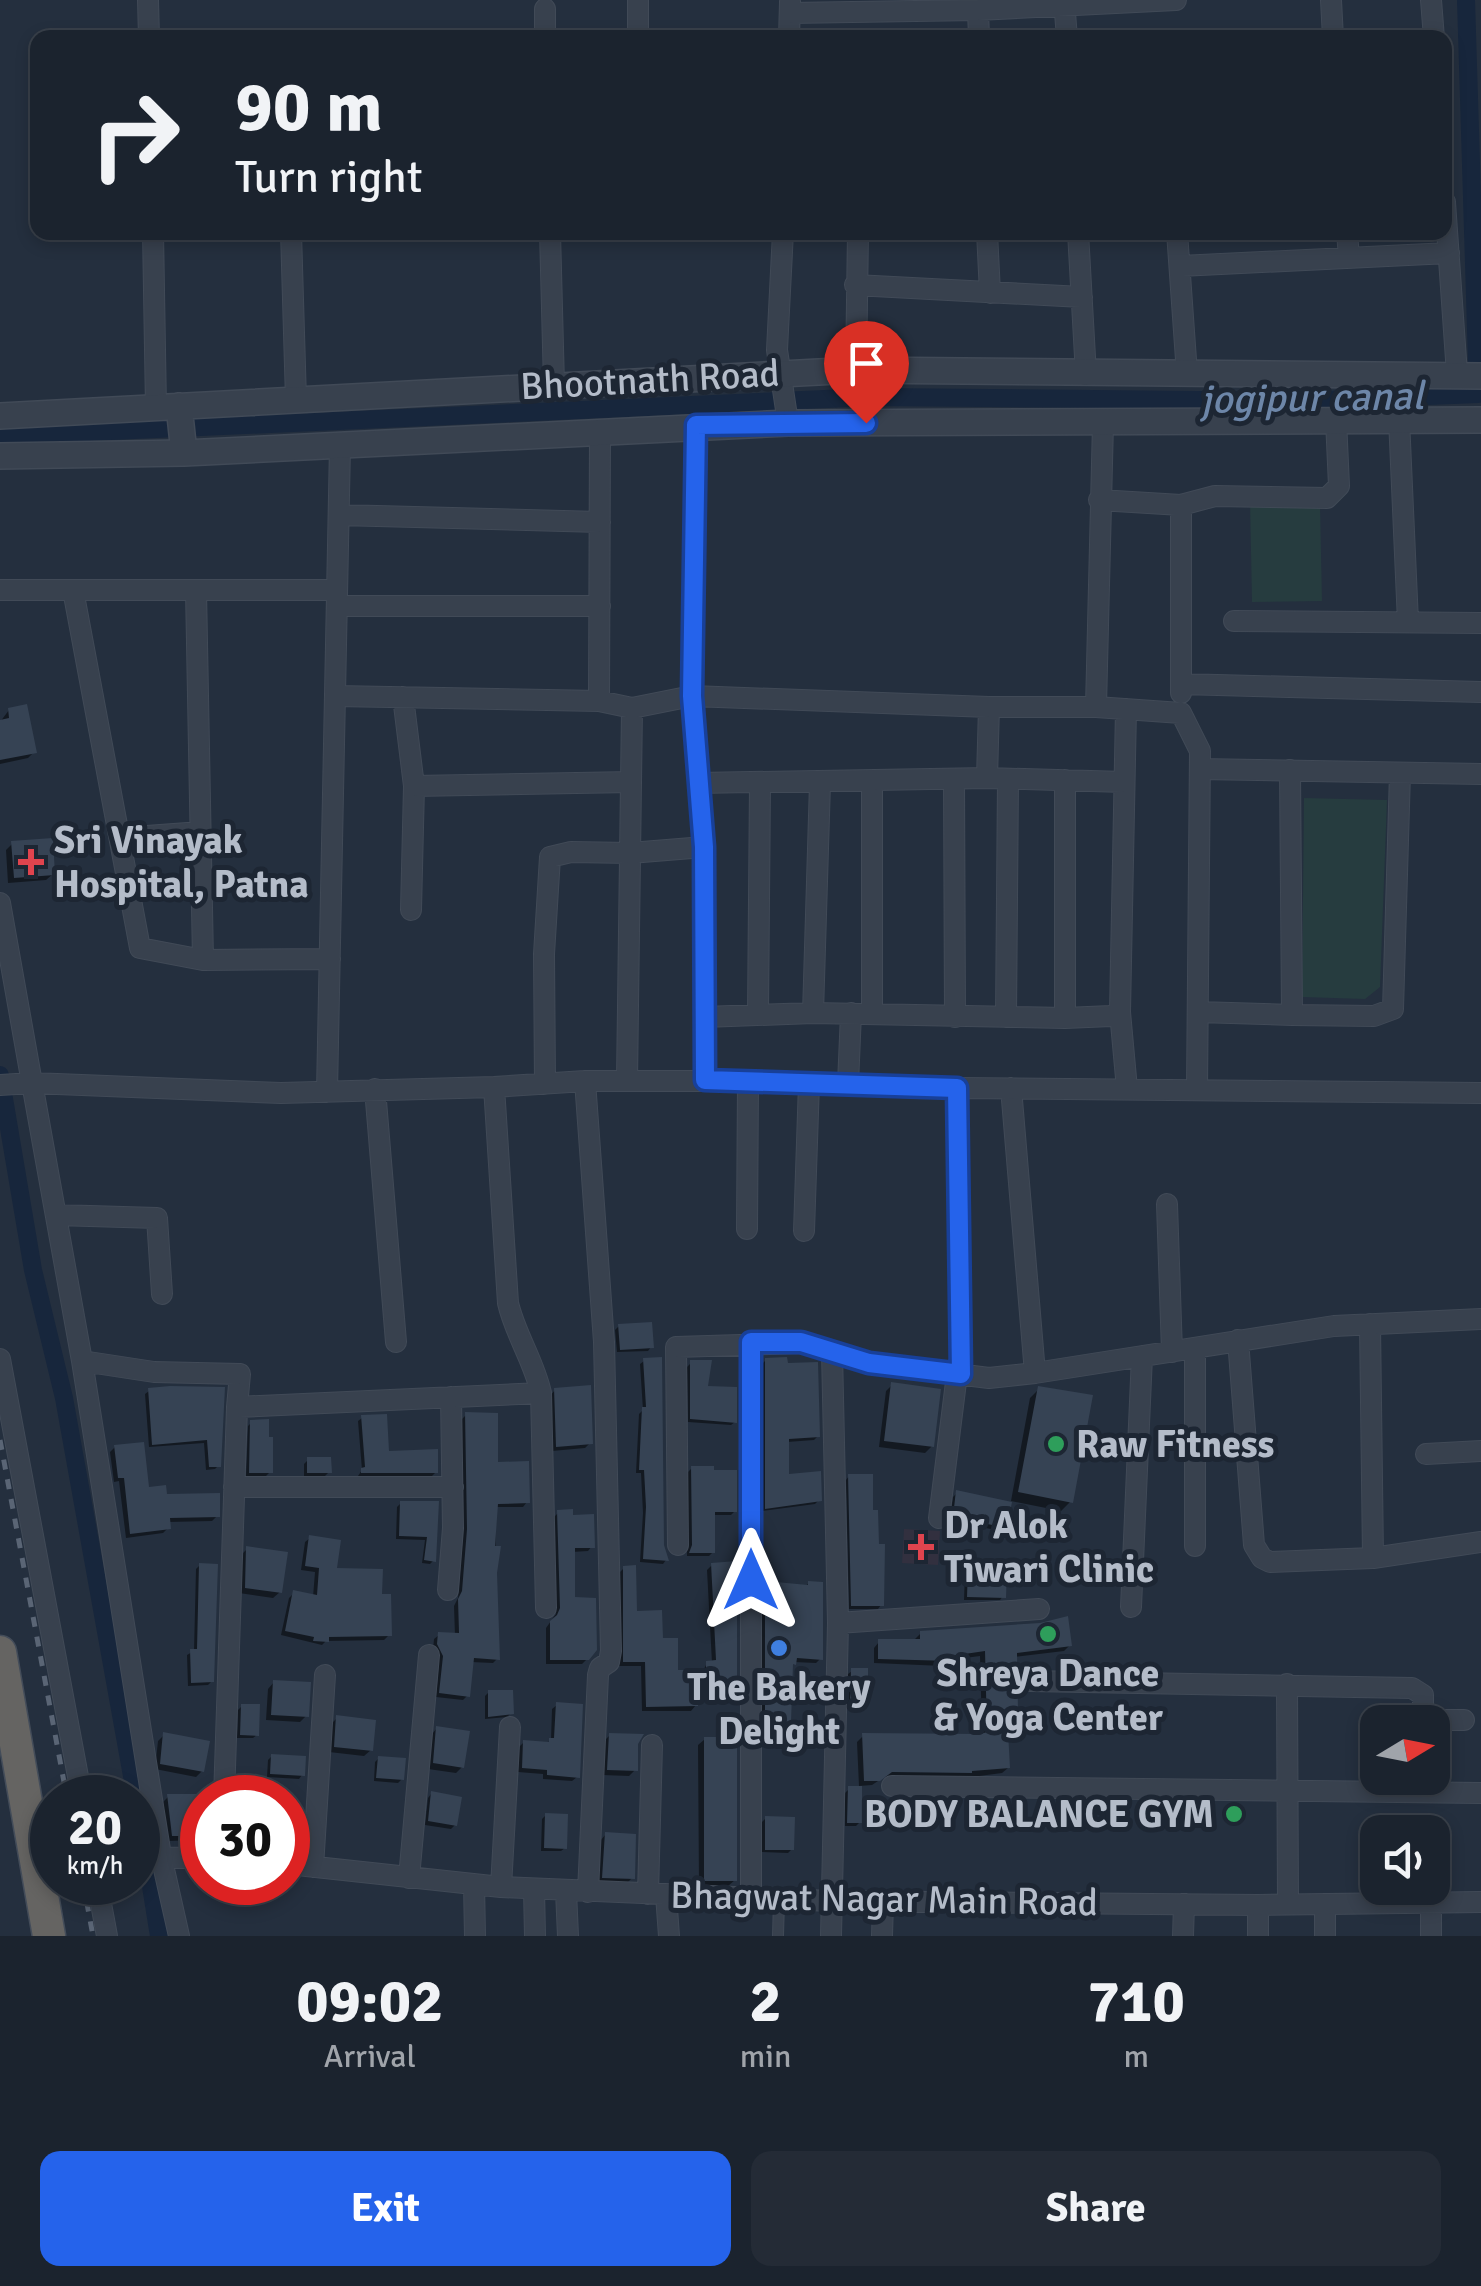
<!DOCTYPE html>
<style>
body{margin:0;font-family:Signika,sans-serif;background:#242b36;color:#f1f3f6;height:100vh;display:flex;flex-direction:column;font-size:38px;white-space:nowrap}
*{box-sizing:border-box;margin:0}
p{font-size:32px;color:#a0a4aa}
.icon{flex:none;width:55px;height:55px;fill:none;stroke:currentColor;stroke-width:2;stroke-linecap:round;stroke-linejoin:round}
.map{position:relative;height:1936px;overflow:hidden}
.details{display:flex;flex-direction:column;background:#1b232e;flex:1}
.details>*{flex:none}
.banner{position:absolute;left:30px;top:30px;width:1422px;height:210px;border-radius:20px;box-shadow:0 5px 15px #0003,0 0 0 2px #39404a;background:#1b232e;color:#f1f3f6;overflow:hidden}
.needle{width:65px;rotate:80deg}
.tools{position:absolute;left:1360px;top:1705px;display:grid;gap:20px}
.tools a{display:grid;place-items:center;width:90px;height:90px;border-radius:20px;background:#1b232e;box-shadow:0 5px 15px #0003,0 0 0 2px #39404a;font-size:50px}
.speed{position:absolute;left:30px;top:1775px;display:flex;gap:20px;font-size:50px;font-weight:700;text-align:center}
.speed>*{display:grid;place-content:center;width:130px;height:130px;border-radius:50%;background:#1b232e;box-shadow:0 5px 15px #0003,0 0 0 2px #39404a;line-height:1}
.speed small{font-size:25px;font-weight:400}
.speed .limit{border:15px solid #d22;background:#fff;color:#111}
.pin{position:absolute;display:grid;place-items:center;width:85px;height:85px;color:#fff;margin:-102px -42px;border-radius:50% 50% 50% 0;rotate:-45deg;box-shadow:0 0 10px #0007}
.pin .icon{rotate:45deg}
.me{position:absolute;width:110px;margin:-55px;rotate:0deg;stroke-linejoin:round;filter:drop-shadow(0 0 8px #0008)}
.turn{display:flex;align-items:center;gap:35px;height:210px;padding:0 40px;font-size:45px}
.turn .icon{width:130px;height:130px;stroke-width:2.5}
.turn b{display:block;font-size:70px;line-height:85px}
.eta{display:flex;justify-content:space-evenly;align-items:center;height:170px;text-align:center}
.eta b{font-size:60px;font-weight:700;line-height:70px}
.cta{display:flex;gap:20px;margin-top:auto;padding:20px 40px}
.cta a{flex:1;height:115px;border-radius:20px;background:#2563eb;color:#fff;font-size:40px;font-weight:700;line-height:115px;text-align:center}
.cta a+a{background:#242b36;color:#f1f3f6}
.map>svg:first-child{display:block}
.medical{fill:#32303f}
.green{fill:#263c3f}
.shadow{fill:#0007}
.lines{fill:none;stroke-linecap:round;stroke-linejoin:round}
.canal{stroke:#17263c;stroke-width:18}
.building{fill:#364354}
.service-casing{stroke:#414a57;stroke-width:12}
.minor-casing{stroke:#414a57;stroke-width:22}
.tertiary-casing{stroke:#414a57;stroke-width:28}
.trunk-casing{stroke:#434c59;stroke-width:35}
.service{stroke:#38414e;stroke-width:10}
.minor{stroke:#38414e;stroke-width:20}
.tertiary{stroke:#38414e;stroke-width:25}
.trunk{stroke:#656462;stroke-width:32}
.rail{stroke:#5a6575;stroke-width:5;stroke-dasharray:10 10;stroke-linecap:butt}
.route-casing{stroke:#184099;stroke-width:25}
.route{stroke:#2563eb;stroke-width:18}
.health-dot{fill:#e0444e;stroke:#1d2633;stroke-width:4}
.leisure-dot{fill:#2e9e5b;stroke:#1d2633;stroke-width:4}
.shop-dot{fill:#3f7fe0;stroke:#1d2633;stroke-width:4}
.labels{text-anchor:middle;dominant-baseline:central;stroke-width:10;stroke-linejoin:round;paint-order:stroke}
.street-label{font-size:38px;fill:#b4bcc9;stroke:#1d2633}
.poi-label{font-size:38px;font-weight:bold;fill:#b4bcc9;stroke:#1d2633;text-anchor:start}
.water-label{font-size:40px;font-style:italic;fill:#6d86a8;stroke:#1d2633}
</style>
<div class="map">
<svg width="1481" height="1936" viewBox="0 0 1481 1936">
<rect width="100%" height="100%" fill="#242f3e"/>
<path class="medical" d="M904 1529 940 1531 938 1565 902 1563Z"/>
<path class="green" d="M1250 500 1320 504 1322 601 1252 602Z
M1304 798 1387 800 1380 987 1365 999 1302 997Z"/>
<path class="shadow" d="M9 710 34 752 28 758 0 764V722Z
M12 844 53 874 46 880 8 883 6 850Z
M619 1326 651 1347 648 1351 617 1352 615 1330Z
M766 1360 818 1436 814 1440 787 1442 786 1477 819 1500 815 1504 762 1511V1364Z
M644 1361 662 1546 666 1560 663 1564 640 1562 643 1513 641 1473H636L639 1414 643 1410 640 1364Z
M691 1363 705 1389 735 1422 731 1425 688 1422 687 1367Z
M892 1385 932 1446 925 1453 879 1447 886 1391Z
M1039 1389 1070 1502 1061 1511 1011 1501 1030 1398Z
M222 1390 219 1465 215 1469 206 1470 204 1443 149 1447 145 1394 149 1391Z
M555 1390 590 1443 585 1448 552 1451 550 1396Z
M466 1415 496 1464 527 1502 523 1507H495L497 1659 493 1663 471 1662 467 1696 463 1700 436 1697 439 1662 433 1650 434 1639 439 1635 455 1636 454 1606 458 1598 463 1535 461 1420Z
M362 1418 387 1453 436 1472 432 1476H358L362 1470 358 1421Z
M251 1423 270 1472 266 1476H246L248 1426Z
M115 1447 147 1490 217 1516 212 1521 168 1522V1528L163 1533 126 1538 119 1481 114 1482 110 1452Z
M308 1460 329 1472 325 1476H304V1464Z
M692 1468 735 1511 731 1515H712L713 1552 709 1556H687L688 1472Z
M849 1476 871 1512 881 1605 878 1609H849L846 1480Z
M957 1493 1005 1527 1001 1531 950 1521 953 1497Z
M401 1503H436L434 1560 430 1564 422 1563 425 1540 396 1539 397 1507Z
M559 1512 571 1518 592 1546 588 1551 572 1552V1600L587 1659 582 1664H546V1628L556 1614 554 1517Z
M310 1538 334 1571 380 1596 389 1635 384 1640 326 1641 322 1645 281 1635 289 1598 294 1593 313 1597 315 1572 301 1570 305 1542Z
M247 1549 280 1592 273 1598 239 1593 241 1555Z
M200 1565 212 1681 208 1685 188 1686 187 1655 194 1651 196 1569Z
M712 1565 735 1686 730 1691 696 1692V1705L691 1711H642L641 1666H619V1573L624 1568 635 1614 661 1640 676 1673H702L707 1663H712L707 1570Z
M969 1568 1003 1596 1000 1600H964L965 1572Z
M809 1583 821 1658 816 1663 794 1662 791 1667 788 1721 784 1726 761 1725V1588L766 1584 805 1587Z
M921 1633 1070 1645 1064 1651 1014 1657 1016 1712 1005 1717 1008 1768 1002 1773 964 1778 884 1777 872 1785 859 1786 857 1742 863 1736 982 1734 980 1656 949 1660 943 1666 874 1663V1648L879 1642 915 1639Z
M852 1671 866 1705 862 1709H847L848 1674Z
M274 1682 306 1716 300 1722 266 1720 268 1689Z
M489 1692 511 1713 507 1717 485 1719V1696Z
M557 1705 577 1777 572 1781 543 1779V1774L518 1772 519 1747 524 1742 546 1744 551 1740 552 1709Z
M242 1706 257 1735 253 1738H237L238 1710Z
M337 1718 371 1750 364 1756 329 1752 331 1724Z
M437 1728 462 1767 456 1773 428 1769 431 1735Z
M164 1735 202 1771 196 1777 155 1769 158 1741Z
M610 1735 636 1743 635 1770 629 1776 602 1775 604 1741Z
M705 1739 735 1880 728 1886H699L698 1745Z
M272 1756 302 1775 299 1779 267 1777 268 1760Z
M379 1758 402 1779 398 1783 374 1781 375 1762Z
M849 1789 860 1822 856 1826H845V1793Z
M431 1794 455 1825 451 1829 425 1825 428 1798Z
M208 1796 202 1798V1840L167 1841 163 1802 168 1797Z
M300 1815 298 1847 288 1854V1816Z
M546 1815 565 1848 561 1851H541L542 1819Z
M766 1818 792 1849 788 1853 762 1852V1822Z
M606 1834 632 1878 626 1884 597 1883 600 1841Z"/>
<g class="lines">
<path class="canal" d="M0 436 871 397 1300 401 1478 394 1466 0
M0 1075 33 1270 64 1398 136 1798
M138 1805 159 1936"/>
</g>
<path class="building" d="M27 704 37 753 0 760V720L9 718 8 708Z
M53 838 55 875 14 878 11 841Z
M652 1322 654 1348 620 1350 618 1324Z
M662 1357 664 1545 669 1561 643 1559 646 1507 644 1470H639L642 1407H646L643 1358Z
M787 1357 788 1363 818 1362 820 1437 789 1439V1474L821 1471 822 1501 765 1509V1358Z
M690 1360H712L708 1386 737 1387V1423L690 1419Z
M891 1382 941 1389 934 1447 884 1441Z
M591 1385 593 1444 556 1447 554 1388Z
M170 1386 225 1387 221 1467H209L207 1440 152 1445 148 1388Z
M1038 1386 1093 1395 1073 1503 1018 1492Z
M465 1412 498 1413V1462L529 1461 530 1503 498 1504 495 1546H501L497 1573 500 1660 474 1658 470 1697 439 1693 443 1656 437 1644 438 1632 459 1633 458 1599 462 1591 467 1529Z
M387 1414 389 1451 438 1449V1473H361V1468L365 1467 361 1415Z
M269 1419V1437H273V1473H249L250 1420Z
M144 1442 149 1487 166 1485 167 1494 220 1493V1517L170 1518 171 1529 130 1534 124 1478H118L114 1445Z
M307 1457H331L332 1473H307Z
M691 1466H714V1470H737V1512H715V1553H689L692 1545Z
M848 1474H873V1510H878L879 1544H885L884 1606H851Z
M956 1490 1012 1502 1007 1528 953 1517Z
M400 1501H439L436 1562 424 1560 427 1537 399 1536Z
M573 1509V1515L594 1514 595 1548H575V1597L596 1598 597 1650 589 1660H550V1621L557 1615 560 1608 557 1510Z
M309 1535 341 1540 337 1568 383 1569 382 1594H391L392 1636 329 1637V1642L313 1641 314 1637 285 1631 293 1590 317 1595 319 1568 305 1566Z
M246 1546 288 1552 282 1593 245 1588Z
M737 1561V1687L698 1688V1706L646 1707 645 1662H623V1566L636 1565 637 1611 662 1610 663 1638H678V1670H706V1661L716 1660 711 1563Z
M199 1563 218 1564 214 1682 191 1683 190 1649H197Z
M968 1566 1007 1567 1006 1598 967 1597Z
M765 1581 808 1585V1581L823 1582V1660L797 1658 796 1665 793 1664 791 1722 765 1721Z
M1068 1616 1072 1646 1017 1653 1018 1712 1007 1713 1010 1768 972 1771V1773L892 1772 880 1781H864L862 1733 980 1734 987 1732 985 1651 951 1656V1661L878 1659V1639H920V1631L1040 1623Z
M851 1668H868V1706H850Z
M273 1680 311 1682 309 1717 271 1715Z
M488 1690H513L514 1714 488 1717Z
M556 1702 583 1704 580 1778 547 1775V1770L522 1768 523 1740 549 1742V1738H554Z
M241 1704H260L259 1736 240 1735Z
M336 1715 376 1720 373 1751 334 1747Z
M436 1726 470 1731 464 1768 433 1763Z
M163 1732 210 1741 204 1772 160 1764Z
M609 1733 644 1734 638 1744V1771L607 1770Z
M704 1737H737V1881H704Z
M271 1754 306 1756 305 1776 270 1774Z
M378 1756 406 1758 404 1780 376 1778Z
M848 1786H862V1823H847Z
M431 1791 462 1797 457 1826 428 1821Z
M167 1794H202V1836H172Z
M303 1812 300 1848 288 1849V1813Z
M545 1813 568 1814 567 1849 544 1848Z
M765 1816 795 1817 794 1850H765Z
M605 1832 636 1834 635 1879 602 1878Z"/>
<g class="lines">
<g class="service-casing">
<path id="service" d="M778 1936 779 1900"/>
</g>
<g class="minor-casing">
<path id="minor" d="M148 0 149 38
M638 0V38
M1064 0 1067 38
M1331 0 1333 38
M1431 0 1434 38
M978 10 979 38
M790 13 978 10 1176 0
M545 38V9
M789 38 790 2
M1445 202 1457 374
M153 232 156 408
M291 232 296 400
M550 232 554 385
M783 232 777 350 788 423
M987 232 990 293
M1078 232 1086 375
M1177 232 1187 374
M1347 232 1349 258
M1180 266 1449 253
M855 285 1082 297
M856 370 858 232
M1399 419 1408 622
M1103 423 1096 707 1181 713 1200 751 1197 1090
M696 425 692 696 989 707H1096
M1099 500 1181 505 1215 496 1327 498 1339 486 1336 420
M1181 505V693
M339 515 600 522
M0 590H337
M73 590 140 948 203 960 330 959
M196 590 203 960
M337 606H600
M1234 621 1481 623
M1181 684 1481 692
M336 696 599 701 632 708 692 696 704 847
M403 697 414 786 411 910
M599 701 600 430
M1200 769 1481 774
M1290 770 1292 1015 1374 1016 1393 1009 1400 773
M987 778 989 707
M954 779 955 1017
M698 783 987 778 1124 782
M414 786 631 782
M120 838 201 832
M0 903 32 1083 0 1085
M1120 1012 1127 1089
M1198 1012 1292 1015
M813 1013 820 783
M872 1013V781
M758 1015 760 783
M704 1017 705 1081
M1006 1017 1008 779
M1065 1018V780
M585 1081 604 1342 611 1651 609 1662 600 1668 598 1675 588 1892
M627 1081 632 708
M545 1084 544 954 550 857 571 852 630 853 704 847V1017L813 1013 1065 1018 1111 1016 1120 1012 1126 709
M848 1084 851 1013
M494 1087 508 1303C515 1334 534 1361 541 1393L546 1608
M957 1088 961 1374
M375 1089 396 1342
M327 1092 340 446
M1167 1204 1172 1352
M56 1215 157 1218 162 1294
M747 1229 748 1082
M804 1231 809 1083
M1370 1324 1373 1558
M1238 1340 1254 1545 1262 1558 1270 1562 1373 1558 1481 1542
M751 1342V1898
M0 1359 82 1798
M82 1361 161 1856 179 1936
M1035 1373 1334 1326 1481 1319
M541 1393 237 1407 240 1374 154 1372 82 1361 32 1083 281 1093 494 1087 585 1081H705L957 1088 1481 1093
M1426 1454 1481 1451
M234 1487H453
M939 1518 957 1374
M678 1545 676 1347 801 1343 869 1363 989 1378 1035 1373 1011 1088
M1195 1546V1348
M448 1590 453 1528 451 1397
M1131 1607 1142 1356
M838 1623 1039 1609
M1030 1681 1412 1688 1423 1695V1710L1433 1720H1464
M1287 1684 1288 1904
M892 1786 1481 1793
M224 1798 237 1407
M138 1857 202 1858
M288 1864 501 1887 831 1901 1258 1905 1481 1902
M313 1867 325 1675
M409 1878 429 1655
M97 1882 107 1936
M474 1884 475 1936
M501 1887 510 1727
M534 1889 535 1936
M566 1891 568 1936
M648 1894 652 1745
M666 1895 669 1936
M1431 1903V1936
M1325 1904V1936
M831 1936 838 1623 832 1352
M882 1936 883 1902
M1183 1936 1184 1904
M1258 1936V1905"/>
</g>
<g class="tertiary-casing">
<path id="tertiary" d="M179 406 184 453
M0 416 856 370 1481 376
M0 456 184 453 788 423 1481 420"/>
</g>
<g class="trunk-casing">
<path id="trunk" d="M0 1652 49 1936"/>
</g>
<use href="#service" class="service"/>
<use href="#minor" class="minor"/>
<use href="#tertiary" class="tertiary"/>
<use href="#trunk" class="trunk"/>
<path class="rail" d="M0 1440 67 1798
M83 1882 93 1936"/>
</g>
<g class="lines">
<g class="route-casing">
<path id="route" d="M751 1580V1342H801L869 1363 961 1374 957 1088 705 1080 704 847 692 696 696 425 866 423"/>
</g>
<use href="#route" class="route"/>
</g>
<g class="health-dot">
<path d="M26 847h10v10h10v10h-10v10h-10v-10h-10v-10h10z"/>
<path d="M916 1532h10v10h10v10h-10v10h-10v-10h-10v-10h10z"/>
</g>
<g class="leisure-dot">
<circle cx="1056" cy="1444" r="10"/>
<circle cx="1048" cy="1634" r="10"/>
<circle cx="1234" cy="1814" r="10"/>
</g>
<circle class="shop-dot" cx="779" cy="1648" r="10"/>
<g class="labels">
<g class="street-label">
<text transform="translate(650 380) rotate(-3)">Bhootnath Road</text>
<text transform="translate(884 1899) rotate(1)">Bhagwat Nagar Main Road</text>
</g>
<g class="poi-label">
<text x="54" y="840">Sri Vinayak<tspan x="54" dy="44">Hospital, Patna</tspan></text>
<text x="1076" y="1444">Raw Fitness</text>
<text x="944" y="1525">Dr Alok<tspan x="944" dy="44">Tiwari Clinic</tspan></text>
<text x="1048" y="1673" text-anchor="middle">Shreya Dance<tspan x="1048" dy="44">&amp; Yoga Center</tspan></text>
<text x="779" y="1687" text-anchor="middle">The Bakery<tspan x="779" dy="44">Delight</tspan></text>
<text x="1214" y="1814" text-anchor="end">BODY BALANCE GYM</text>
</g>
<g class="water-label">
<text transform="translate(1312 398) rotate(-1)">jogipur canal</text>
</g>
</g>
</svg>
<div class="tools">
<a><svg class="needle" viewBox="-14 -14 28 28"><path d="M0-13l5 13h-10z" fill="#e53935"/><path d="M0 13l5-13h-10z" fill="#a0a4aa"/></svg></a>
<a><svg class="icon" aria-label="sound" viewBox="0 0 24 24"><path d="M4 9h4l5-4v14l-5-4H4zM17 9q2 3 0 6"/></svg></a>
</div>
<div class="speed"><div>20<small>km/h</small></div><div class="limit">30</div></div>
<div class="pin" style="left:866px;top:423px;background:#d93025"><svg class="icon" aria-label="arrive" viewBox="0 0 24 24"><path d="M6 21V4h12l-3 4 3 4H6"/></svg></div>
<svg class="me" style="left:751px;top:1580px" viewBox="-20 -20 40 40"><path d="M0-17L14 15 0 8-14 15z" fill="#2563eb" stroke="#fff" stroke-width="4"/></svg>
<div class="banner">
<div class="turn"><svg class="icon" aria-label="right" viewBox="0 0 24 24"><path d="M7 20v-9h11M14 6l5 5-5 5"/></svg><div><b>90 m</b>Turn right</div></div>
</div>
</div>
<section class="details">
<div class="eta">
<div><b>09:02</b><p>Arrival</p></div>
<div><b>2</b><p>min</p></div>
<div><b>710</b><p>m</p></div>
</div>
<div class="cta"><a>Exit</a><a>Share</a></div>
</section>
